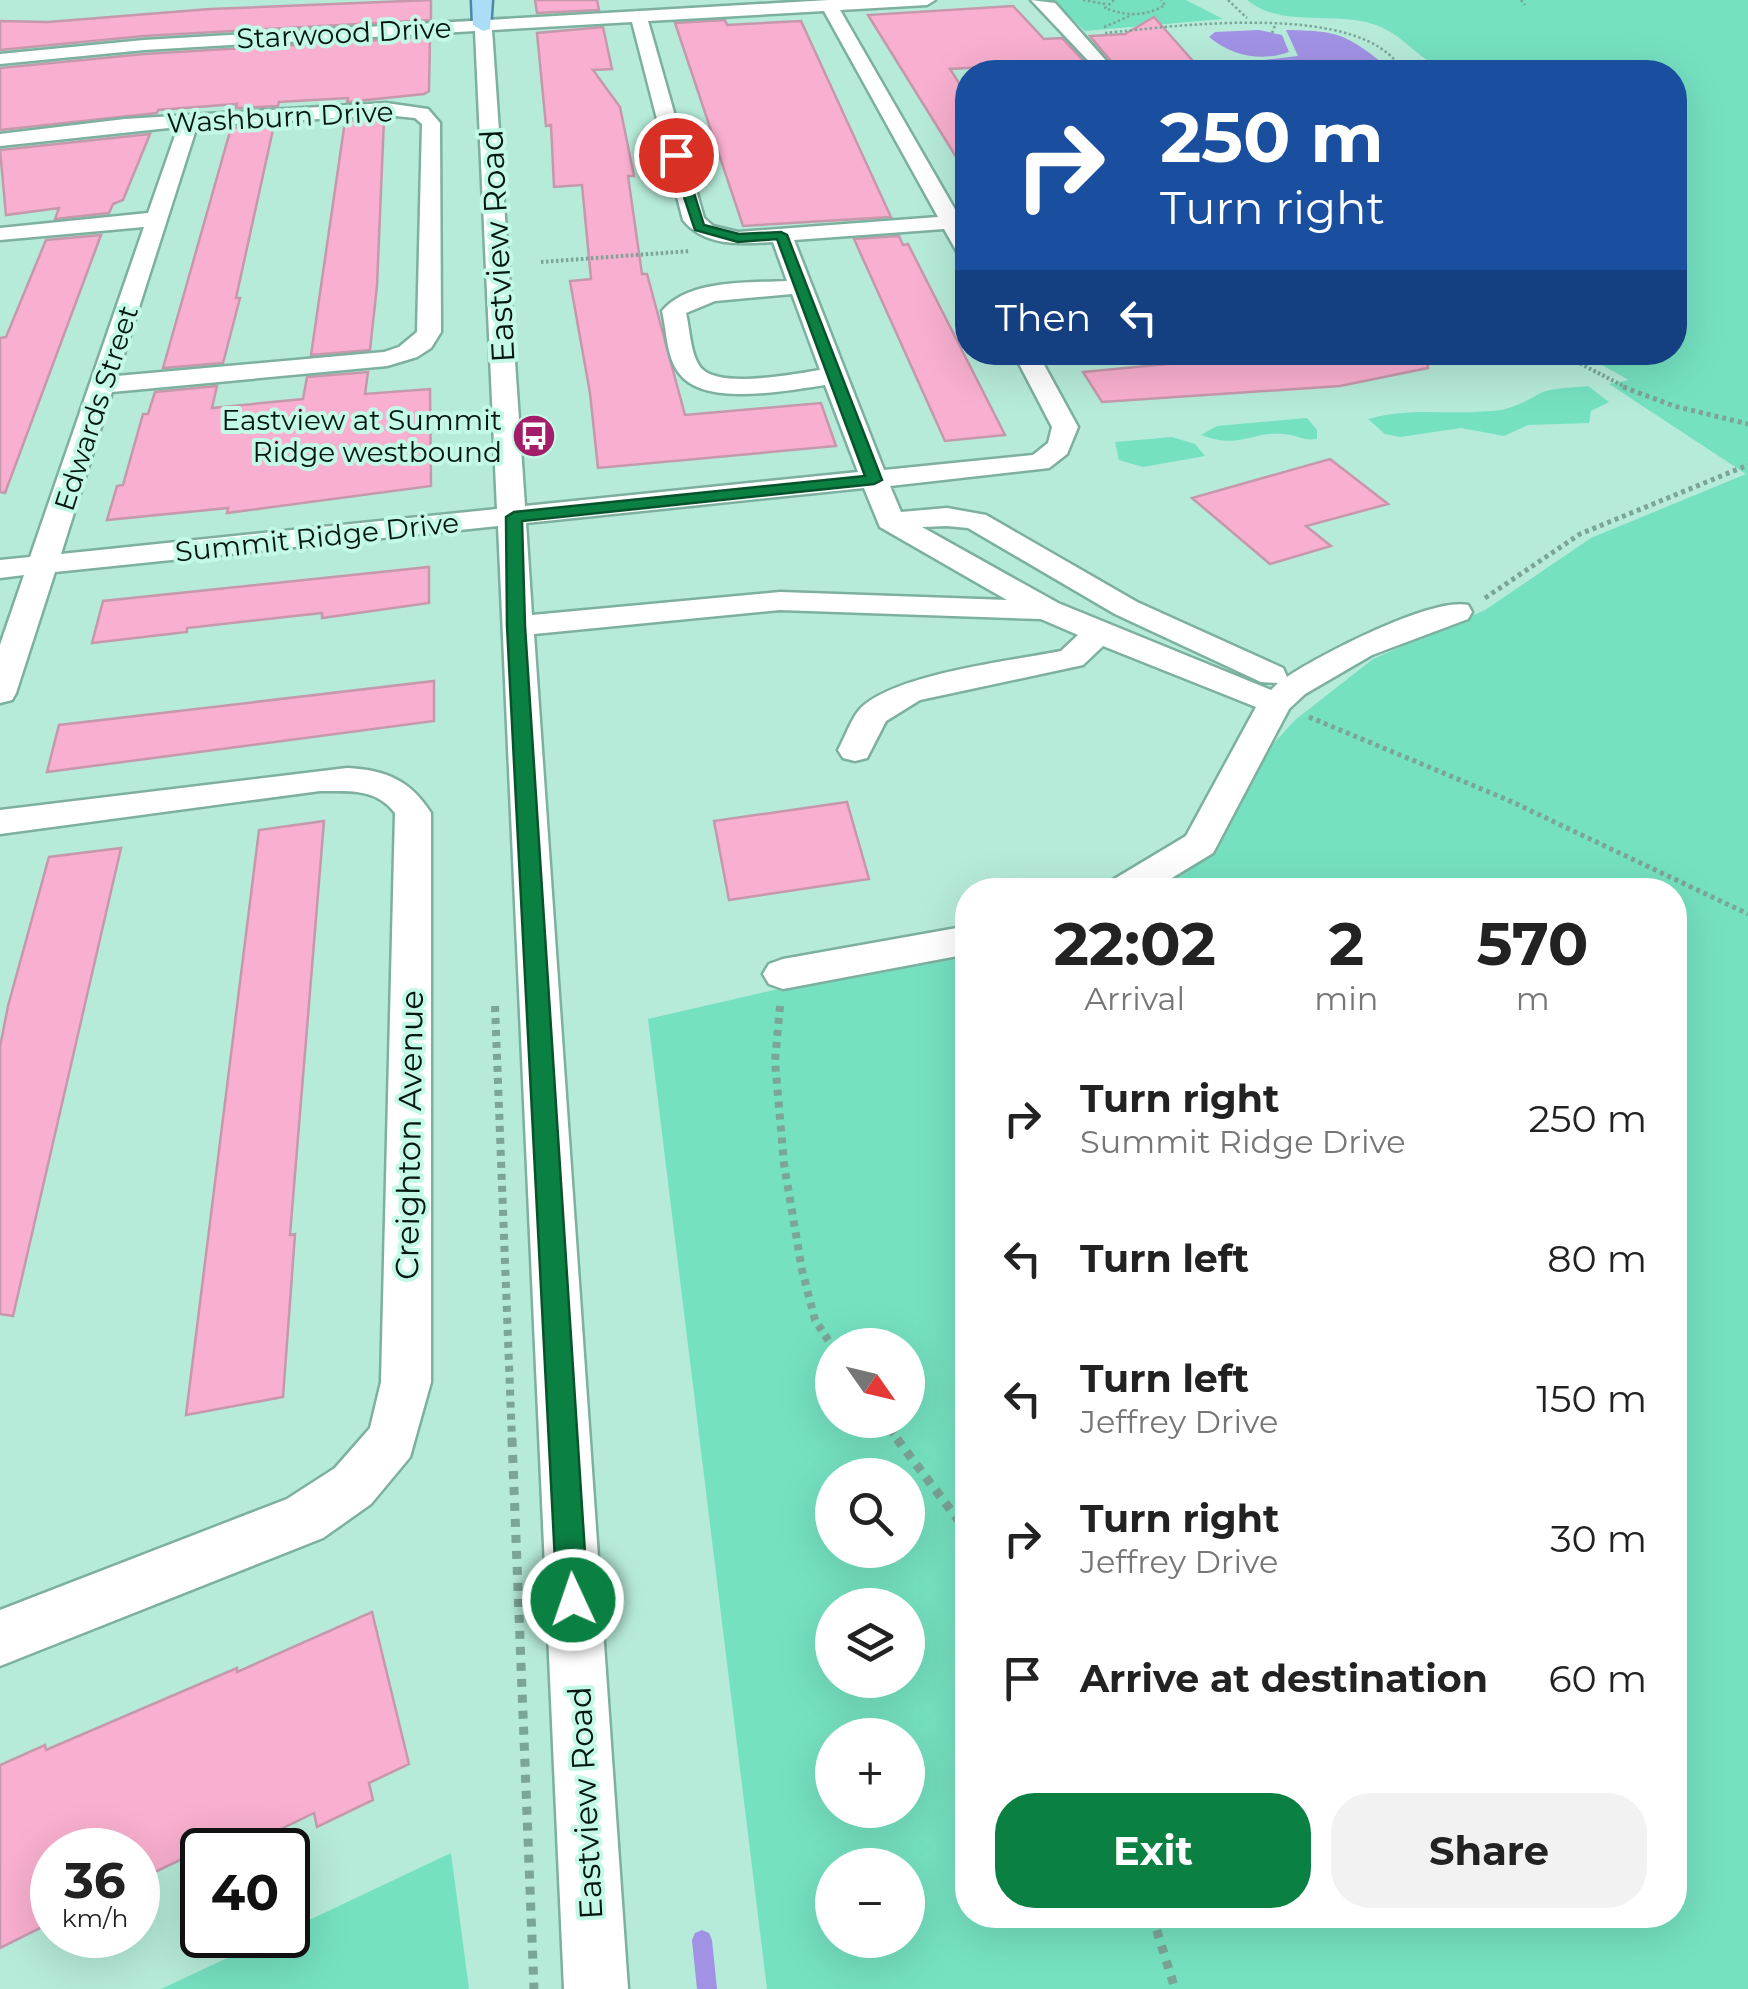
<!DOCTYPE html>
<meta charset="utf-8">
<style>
body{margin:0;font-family:Montserrat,sans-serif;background:#f2f2f2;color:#222;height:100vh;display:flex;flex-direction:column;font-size:38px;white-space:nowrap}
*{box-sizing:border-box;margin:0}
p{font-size:32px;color:#767676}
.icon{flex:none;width:55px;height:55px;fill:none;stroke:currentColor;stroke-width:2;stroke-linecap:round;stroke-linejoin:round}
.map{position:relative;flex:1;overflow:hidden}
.details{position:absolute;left:955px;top:878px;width:732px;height:1050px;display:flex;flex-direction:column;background:#fff;border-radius:40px;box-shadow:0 10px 40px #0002}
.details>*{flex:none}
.top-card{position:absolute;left:955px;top:60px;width:732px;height:305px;border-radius:40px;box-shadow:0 10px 40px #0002;background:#1a4fa0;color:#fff;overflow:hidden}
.needle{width:65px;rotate:124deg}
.buttons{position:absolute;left:815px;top:1328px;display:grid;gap:20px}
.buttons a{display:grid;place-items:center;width:110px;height:110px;border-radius:50%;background:#fff;box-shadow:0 10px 40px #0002;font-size:50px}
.speed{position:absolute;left:30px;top:1828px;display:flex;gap:20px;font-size:50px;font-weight:700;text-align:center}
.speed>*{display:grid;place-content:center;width:130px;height:130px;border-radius:50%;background:#fff;box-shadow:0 10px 40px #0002;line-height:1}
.speed small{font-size:25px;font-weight:400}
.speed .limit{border:5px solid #111;border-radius:15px;background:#fff;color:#111}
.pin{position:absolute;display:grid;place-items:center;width:85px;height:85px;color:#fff;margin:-42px;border:5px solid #fff;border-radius:50%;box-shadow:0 2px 10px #0007}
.me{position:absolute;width:110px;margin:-55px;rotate:357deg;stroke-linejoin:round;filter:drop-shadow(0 0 8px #0008)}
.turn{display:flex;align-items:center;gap:35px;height:210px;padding:0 40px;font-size:45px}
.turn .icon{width:130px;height:130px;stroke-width:2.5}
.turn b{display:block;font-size:70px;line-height:85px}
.then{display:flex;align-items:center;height:95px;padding:0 40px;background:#0003;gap:20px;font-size:38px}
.eta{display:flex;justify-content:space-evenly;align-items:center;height:170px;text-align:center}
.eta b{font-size:60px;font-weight:700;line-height:70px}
.action{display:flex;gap:20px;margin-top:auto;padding:20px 40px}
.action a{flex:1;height:115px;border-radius:40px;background:#0b8043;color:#fff;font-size:40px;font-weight:700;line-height:115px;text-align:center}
.action a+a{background:#f2f2f2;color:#222}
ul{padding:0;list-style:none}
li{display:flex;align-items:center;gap:30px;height:140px;padding:0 40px}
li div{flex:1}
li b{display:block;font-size:38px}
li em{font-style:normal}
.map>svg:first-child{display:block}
.green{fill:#75e1c0;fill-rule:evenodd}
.water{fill:#a292e5}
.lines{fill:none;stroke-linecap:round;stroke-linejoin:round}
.stream{fill:#a292e5;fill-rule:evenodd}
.building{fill:#f9afcf;stroke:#c698ac;stroke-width:2.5}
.minor-casing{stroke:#7db09f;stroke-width:5}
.major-casing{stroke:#4c89a3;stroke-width:5}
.path-far4{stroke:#7ba597;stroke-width:2.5;stroke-dasharray:2.5 2.5;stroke-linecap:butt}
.path-far3{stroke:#7ba597;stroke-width:4;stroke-dasharray:2.5 2.5;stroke-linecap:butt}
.path-far2{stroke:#7ba597;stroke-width:5;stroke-dasharray:4 4;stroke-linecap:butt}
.path-far1{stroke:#7ba597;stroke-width:8;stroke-dasharray:6 6;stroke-linecap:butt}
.path{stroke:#7ba597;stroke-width:9;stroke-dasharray:8 8;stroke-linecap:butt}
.minor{fill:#fff;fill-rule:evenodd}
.major{fill:#abddf7;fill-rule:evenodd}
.route{fill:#0b8043;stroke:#07532c;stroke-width:2.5}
.labels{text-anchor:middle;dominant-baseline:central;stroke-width:8;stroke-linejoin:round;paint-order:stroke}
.far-street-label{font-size:28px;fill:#041711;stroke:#c3f9e6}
.far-poi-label{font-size:28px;fill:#041711;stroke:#c3f9e6;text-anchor:end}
.street-label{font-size:32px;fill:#041711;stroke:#c3f9e6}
</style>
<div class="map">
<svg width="1748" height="1989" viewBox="0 0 1748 1989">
<rect width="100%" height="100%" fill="#b6ebd9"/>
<path class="green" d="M1052 0H1186L1223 19 1085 31Z
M1247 0H1748V1989H767L648 1019 860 970 967 953 968 1915H1675V890H1156L1202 859 1273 744 1295 720 1373 659 1485 610 1591 538 1746 474 1609 384 1629 380 1580 353 1675 352V72H1433L1432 64C1416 53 1399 35 1381 27 1339 9 1283 30 1247 0ZM832 1345H908V1420H832ZM832 1475H908V1550H832ZM832 1605H908V1680H832ZM832 1735H908V1810H832ZM832 1865H908V1940H832Z
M1588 386 1609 402 1591 411 1589 423 1528 425 1504 436 1461 428 1400 437 1385 434 1368 419C1409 407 1448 415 1491 411 1511 410 1524 402 1541 393 1554 387 1574 388 1588 386Z
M1307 418 1317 430V439C1304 441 1297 435 1284 434 1250 431 1241 450 1201 435L1217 426Z
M1172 437 1195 444 1205 456 1143 467 1119 460 1115 442Z
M451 1853 469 1989H161L276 1935H288V1930Z"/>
<path class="water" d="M1259 30 1282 35 1289 52C1261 62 1232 56 1209 37L1215 32Z
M1286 30C1337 31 1345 33 1385 65V72H1251L1247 62 1298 56Z"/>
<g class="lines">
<path class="stream" d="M702 1930 709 1933 712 1940 717 1989H697L692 1940 695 1933Z"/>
</g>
<path class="building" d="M431 0V20L144 36 0 50V21L48 22 210 9Z
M535 0H597L599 10 537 13Z
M1013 6 1044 39 1062 38 1094 72H1027L1021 65 950 69 968 97V176L868 15Z
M1154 17 1200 69H1195L1198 72H1120L1090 36 1125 34Z
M725 20 727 25 801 21 891 217 743 226 675 23Z
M603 27 612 69 593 70 620 107 634 176H628L642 274H647L685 415 821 403 836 446 598 468 590 393 570 281 591 279 582 185 554 187 551 125 546 126 537 33Z
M430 37 429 91 424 94 347 102 348 98 279 102 278 106 236 108 237 104 158 110 157 113 0 130V68L144 54Z
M384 119 377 286 370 350 311 355 345 121Z
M274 125 236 298H240L223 363 163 368 231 128Z
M150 134 123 200 113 204 109 213 55 219 59 208 6 215 0 150Z
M101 235 5 493 0 492V338L6 337 46 240Z
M899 236 903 245 908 244 1005 435 945 441 854 239Z
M1292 352H1426L1428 368 1340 386 1102 402 1083 372Z
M368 372 365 394 430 389 431 486 227 513 228 508 107 520 117 486 123 485 143 414H148L155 392 217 386 212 408 303 399 307 377Z
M1330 459 1388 504 1306 526 1331 546 1270 564 1192 498Z
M429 567V603L322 618V613L187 628V632L92 643 103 601Z
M434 681V721L47 772 59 725Z
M847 802 869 879 729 900 714 821Z
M324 821 290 1235 295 1234 283 1397 186 1415 259 830Z
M121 848 13 1316 0 1314V1047L8 1006 49 857Z
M372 1612 409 1764 369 1783 373 1800 317 1827 314 1813 238 1850H201L138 1880V1850H52V1922L0 1948V1765L45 1745 46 1750 237 1668V1672Z"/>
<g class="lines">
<g class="minor-casing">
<path id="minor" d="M829 0H935L927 5 840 10 968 232V258L960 257 944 229 794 240 884 470 1033 455 1048 443 1052 427 1013 352H1037L1078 427 1067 454 1049 468 890 486 901 512 947 508 986 515 1137 602 1283 668 1287 677C1319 655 1432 597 1468 605L1472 612 1468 619 1372 655 1305 694 1289 709 1213 853 1152 890H1105L1111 881 1186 836 1256 707 1103 646 1083 665 920 700 886 721 867 758 855 761 843 758 838 750C845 737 851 719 860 709 894 674 1012 661 1061 651L1078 635 1041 619 780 610 534 634 628 1989H564L498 526 55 572 16 693 12 700 0 703V645L24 575 0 578V560L30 557 144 227 0 240V228L148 213 178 127 0 146V134L125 119 386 103 428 109 440 123 441 332 431 348 417 357 387 366 112 392 61 554 497 509 475 31 144 50 0 64V54L144 40ZM824 11 938 217 738 232 713 226 704 218 648 21ZM632 22 683 220C705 247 741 244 773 242L787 281C749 283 689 279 662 311 667 331 666 356 679 373 704 408 789 390 825 385L858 472 525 506 492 30ZM386 115 415 118 422 124 417 332 399 347 384 352 117 376 197 126ZM792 294 820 370C795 374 719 389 701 368 690 354 690 329 686 313L715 301ZM864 488 880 527 1007 600 780 592 532 615 526 523ZM947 526 968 528 1115 614 1261 682 1278 683 1271 690 1058 603 922 527Z
M1031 0 1055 3 1116 72H1099Z
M347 768C386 770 410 780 431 813V1382L410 1457 371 1504 323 1538 0 1666V1610L287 1499 335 1468 370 1428 381 1382 395 813C376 788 349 791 320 791L0 834V810Z
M968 926V954L783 989 769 984 763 974 769 964 783 959Z"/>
</g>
<g class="major-casing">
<path id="major" d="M472 0H492L490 29 483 31 473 25Z"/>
</g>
<path class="path-far4" d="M1083 0 1105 4
M1114 0 1105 8C1126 16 1145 17 1165 5L1161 0
M1228 0 1247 18
M1521 0 1525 5
M1104 27 1132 15
M1105 33C1176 26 1366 0 1403 72
M1272 33 1276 23"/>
<path class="path-far3" d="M541 262 690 251
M1558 352 1629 389"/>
<path class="path-far2" d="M1623 387 1674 406 1748 424
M1485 598 1580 534 1748 465
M1309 717 1508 800 1748 914"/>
<path class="path-far1" d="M495 1006 512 1441
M780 1006 775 1061 784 1164 802 1270 815 1320 832 1346
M883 1420 899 1441"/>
<path class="path" d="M512 1439 534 1989
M897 1439 968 1533
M1152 1915 1175 1989"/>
<use href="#minor" class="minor"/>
<use href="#major" class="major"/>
</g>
<path class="route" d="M676 151 682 155 704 225 739 234 781 232 787 235 882 480 874 484 522 521 525 626 588 1600 584 1611 573 1615 562 1611 557 1600 507 626 506 517 514 512 865 476 777 239 738 242 695 230 670 155Z"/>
<defs>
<g id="bus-disc" transform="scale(2.25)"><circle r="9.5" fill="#a31d69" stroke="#c3f9e6"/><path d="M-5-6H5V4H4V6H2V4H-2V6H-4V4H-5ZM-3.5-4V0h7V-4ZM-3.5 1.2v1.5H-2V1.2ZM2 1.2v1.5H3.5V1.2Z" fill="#fff"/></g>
</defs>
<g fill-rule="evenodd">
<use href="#bus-disc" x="534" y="436"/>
</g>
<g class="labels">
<g class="far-street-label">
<text transform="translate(344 33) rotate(-3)">Starwood Drive</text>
<text transform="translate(280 117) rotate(-3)">Washburn Drive</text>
<text transform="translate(96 408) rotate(-72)">Edwards Street</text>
<text transform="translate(317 537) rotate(-6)">Summit Ridge Drive</text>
</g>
<g class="far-poi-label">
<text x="502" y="420">Eastview at Summit<tspan x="502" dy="32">Ridge westbound</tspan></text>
</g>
<g class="street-label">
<text transform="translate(497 246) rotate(-93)">Eastview Road</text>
<text transform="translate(409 1135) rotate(-89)">Creighton Avenue</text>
<text transform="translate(585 1803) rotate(-93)">Eastview Road</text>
</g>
</g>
</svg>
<div class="buttons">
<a><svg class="needle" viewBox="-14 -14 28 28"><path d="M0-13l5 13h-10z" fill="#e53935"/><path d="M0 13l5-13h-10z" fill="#767676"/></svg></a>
<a><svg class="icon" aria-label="search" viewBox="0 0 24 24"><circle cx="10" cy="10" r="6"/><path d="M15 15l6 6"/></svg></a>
<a><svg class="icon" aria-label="layers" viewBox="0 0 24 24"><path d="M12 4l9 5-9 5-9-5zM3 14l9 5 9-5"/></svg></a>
<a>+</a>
<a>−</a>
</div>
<div class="speed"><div>36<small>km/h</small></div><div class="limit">40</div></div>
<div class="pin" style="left:676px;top:155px;background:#d93025"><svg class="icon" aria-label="arrive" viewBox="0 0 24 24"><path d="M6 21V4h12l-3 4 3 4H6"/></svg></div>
<svg class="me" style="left:573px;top:1600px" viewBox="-20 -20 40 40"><circle r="17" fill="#0b8043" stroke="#fff" stroke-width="3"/><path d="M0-11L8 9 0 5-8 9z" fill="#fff"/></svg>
<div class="top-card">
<div class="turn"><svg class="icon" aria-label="right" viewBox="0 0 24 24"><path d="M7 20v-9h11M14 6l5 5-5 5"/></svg><div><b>250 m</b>Turn right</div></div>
<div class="then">Then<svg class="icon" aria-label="left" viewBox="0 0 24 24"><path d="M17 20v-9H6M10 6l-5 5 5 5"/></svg></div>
</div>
<section class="details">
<div class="eta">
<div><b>22:02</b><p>Arrival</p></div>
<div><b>2</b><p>min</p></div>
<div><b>570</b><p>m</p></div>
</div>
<ul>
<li><svg class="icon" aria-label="right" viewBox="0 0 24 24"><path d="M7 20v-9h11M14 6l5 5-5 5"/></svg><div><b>Turn right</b><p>Summit Ridge Drive</p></div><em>250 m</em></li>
<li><svg class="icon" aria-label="left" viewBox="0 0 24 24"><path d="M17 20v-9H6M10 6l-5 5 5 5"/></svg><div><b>Turn left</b></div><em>80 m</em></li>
<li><svg class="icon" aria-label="left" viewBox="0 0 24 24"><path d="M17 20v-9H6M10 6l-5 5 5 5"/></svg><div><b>Turn left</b><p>Jeffrey Drive</p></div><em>150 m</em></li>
<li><svg class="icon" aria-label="right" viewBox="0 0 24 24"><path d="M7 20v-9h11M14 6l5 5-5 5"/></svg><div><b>Turn right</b><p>Jeffrey Drive</p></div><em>30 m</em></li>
<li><svg class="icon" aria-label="arrive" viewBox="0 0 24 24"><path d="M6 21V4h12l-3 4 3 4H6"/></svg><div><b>Arrive at destination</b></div><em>60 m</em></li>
</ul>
<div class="action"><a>Exit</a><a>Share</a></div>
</section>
</div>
